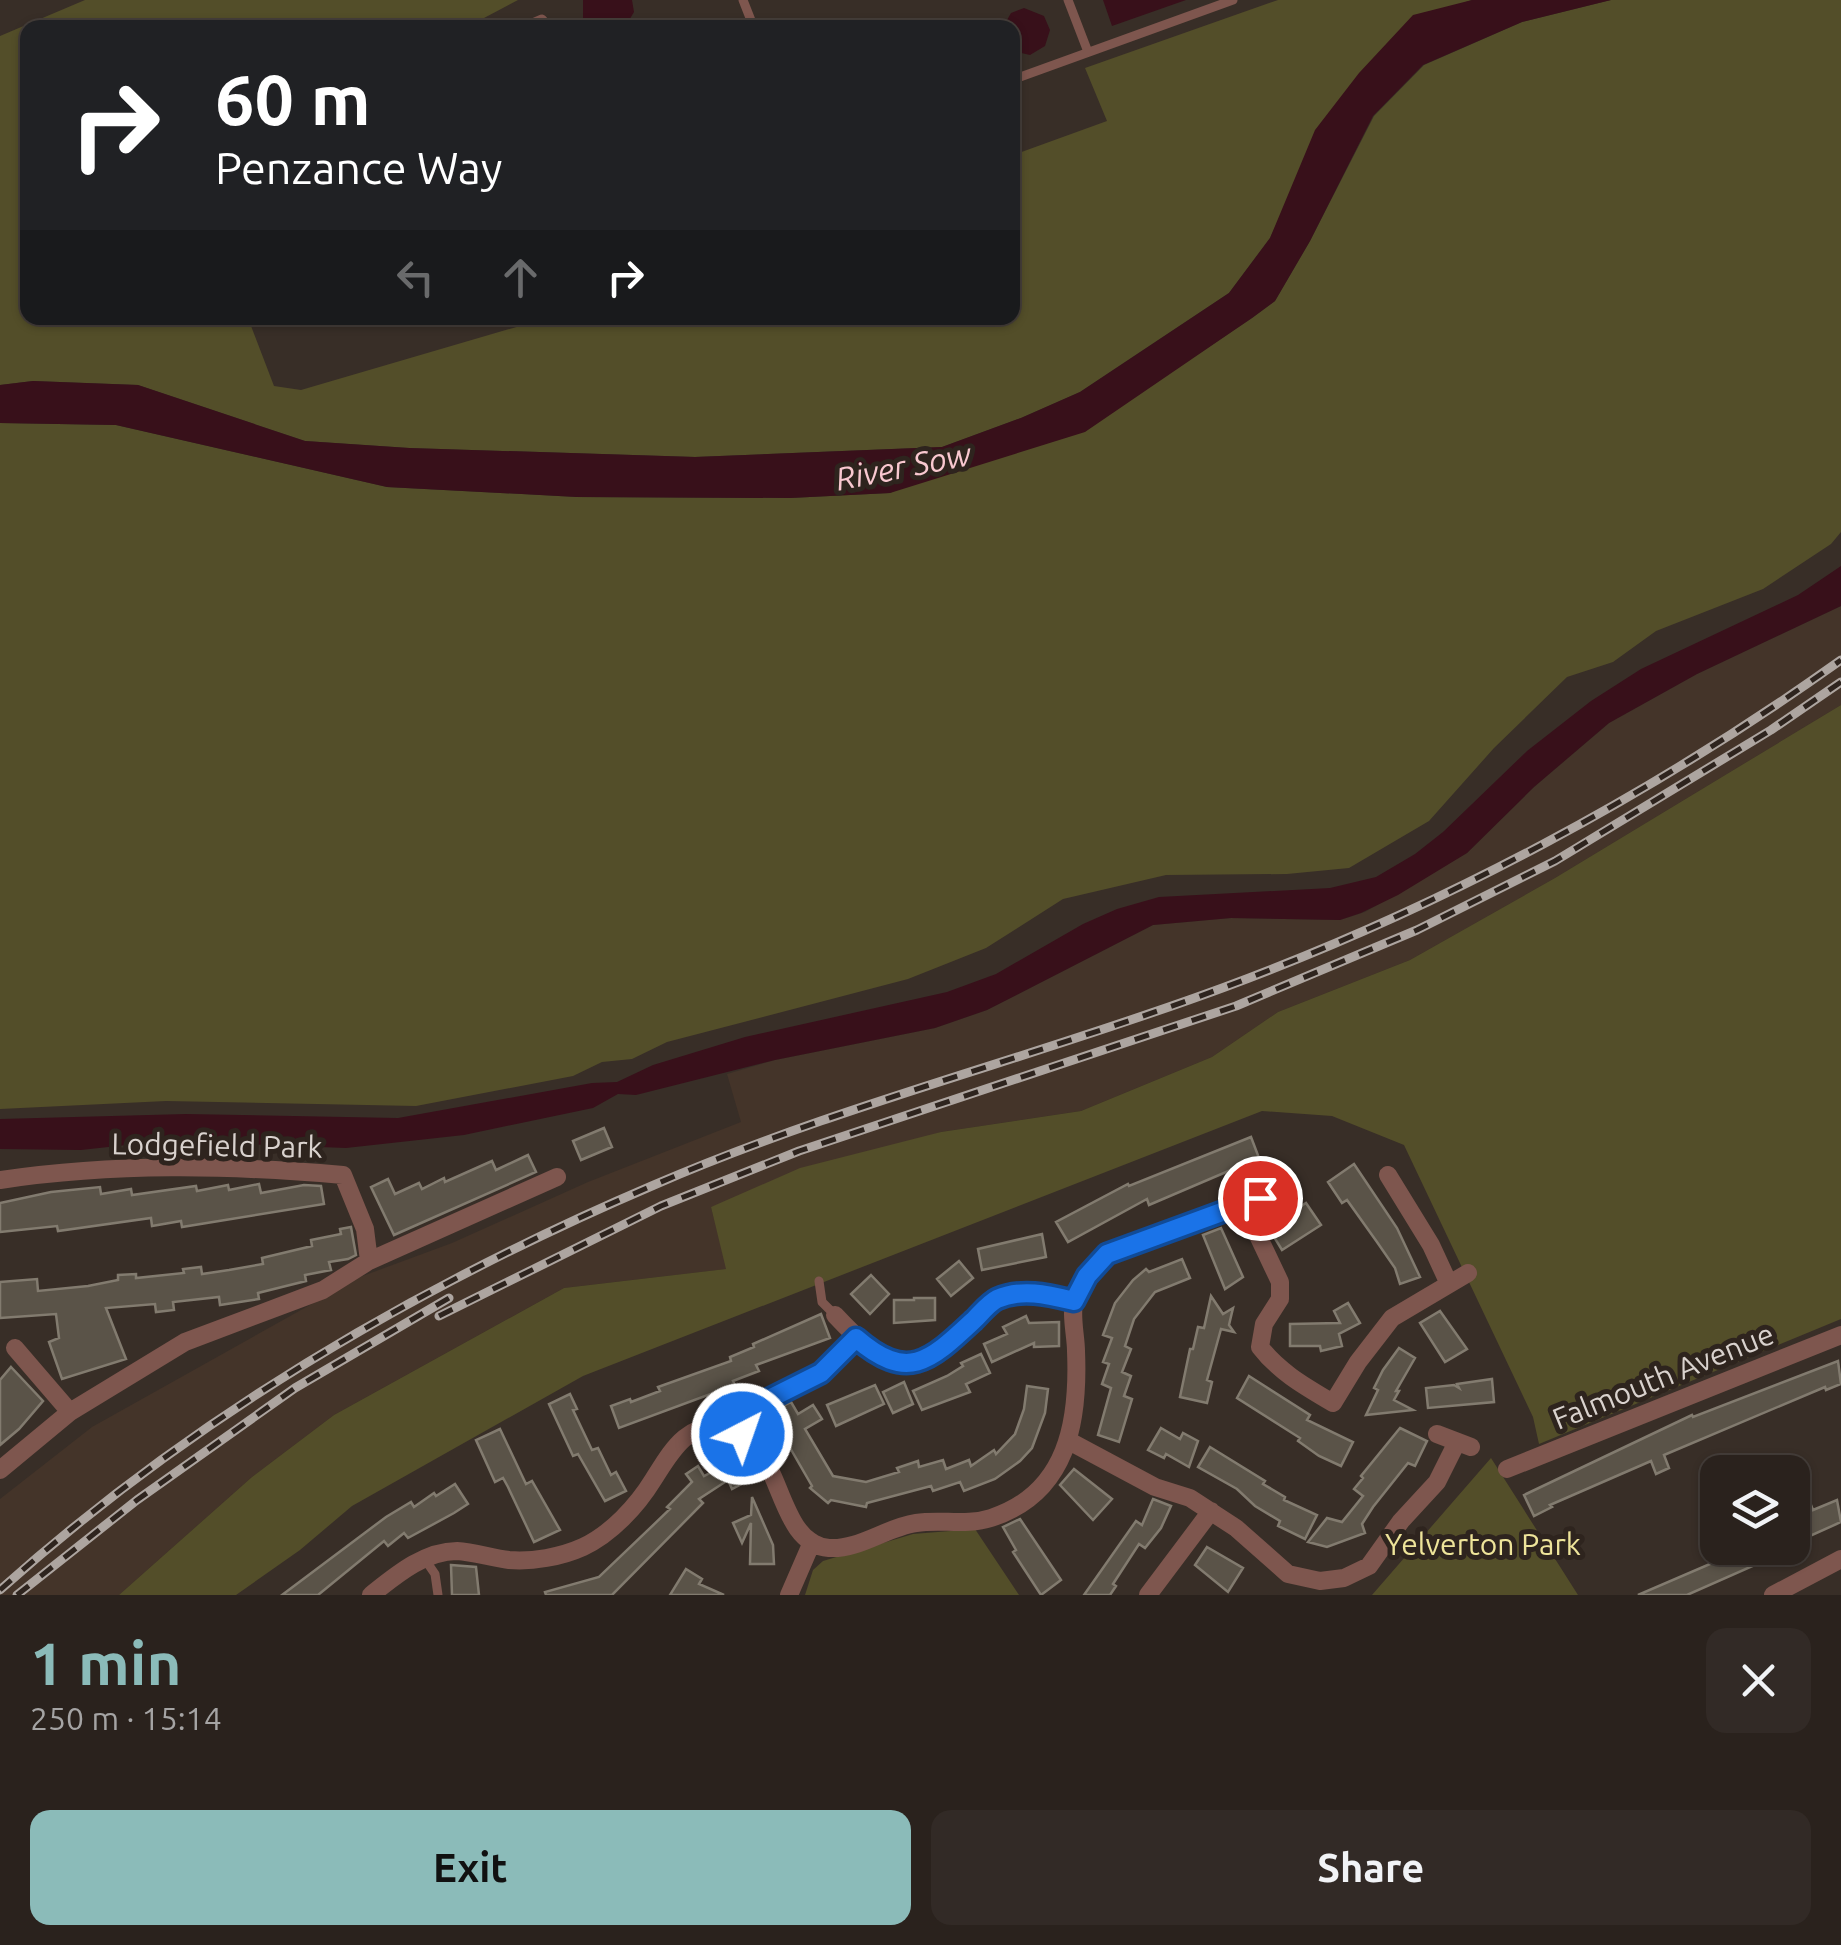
<!DOCTYPE html>
<meta charset="utf-8">
<style>
body{margin:0;font-family:Ubuntu,sans-serif;background:#322a26;color:#f1f3f6;height:100vh;display:flex;flex-direction:column;font-size:38px;white-space:nowrap}
*{box-sizing:border-box;margin:0}
p{font-size:32px;color:#a5a4a4}
.icon{flex:none;width:55px;height:55px;fill:none;stroke:currentColor;stroke-width:2;stroke-linecap:round;stroke-linejoin:round}
.map{position:relative;height:1595px;overflow:hidden}
.side{display:flex;flex-direction:column;background:#2a221d;flex:1}
.side>*{flex:none}
.top-card{position:absolute;left:20px;top:20px;width:1000px;height:305px;border-radius:20px;box-shadow:0 2px 8px #0004,0 0 0 2px #463f3b;background:#202124;color:#fff;overflow:hidden}
.buttons{position:absolute;left:1700px;top:1455px;display:grid;gap:20px}
.buttons a{display:grid;place-items:center;width:110px;height:110px;border-radius:20px;background:#2a221d;box-shadow:0 2px 8px #0004,0 0 0 2px #463f3b;font-size:50px}
.pin{position:absolute;display:grid;place-items:center;width:85px;height:85px;color:#fff;margin:-42px;border:5px solid #fff;border-radius:50%;box-shadow:0 2px 10px #0007}
.me{position:absolute;width:110px;margin:-55px;rotate:41deg;stroke-linejoin:round;filter:drop-shadow(0 0 8px #0008)}
.turn{display:flex;align-items:center;gap:35px;height:210px;padding:0 30px;font-size:45px}
.turn .icon{width:130px;height:130px;stroke-width:2.5}
.turn b{display:block;font-size:70px;line-height:85px}
.lanes{display:flex;align-items:center;height:95px;padding:0 30px;background:#0003;justify-content:center;gap:50px;direction:ltr}
.lanes .off{opacity:.35}
.round{display:grid;place-items:center;flex:none;width:105px;height:105px;border-radius:20px;background:#322a26}
.head{display:flex;align-items:center;justify-content:space-between;height:170px;padding:0 30px}
h1{font-size:60px;font-weight:700;line-height:75px;color:#8bbbb9}
.action{display:flex;gap:20px;margin-top:auto;padding:20px 30px}
.action a{flex:1;height:115px;border-radius:20px;background:#8bbbb9;color:#111;font-size:40px;font-weight:700;line-height:115px;text-align:center}
.action a+a{background:#322a26;color:#f1f3f6}
.map>svg:first-child{display:block}
.built{fill:#443429}
.green{fill:#534e29}
.water{fill:#38101a}
.building{fill:#5a5348;stroke:#827b6f;stroke-width:2.5}
.lines{fill:none;stroke-linecap:round;stroke-linejoin:round}
.service{stroke:#7e564e;stroke-width:9}
.minor{stroke:#7e564e;stroke-width:18}
.rail-casing{stroke:#ada5a0;stroke-width:9}
.rail{stroke:#2e241e;stroke-width:5;stroke-dasharray:15;stroke-linecap:butt}
.route-casing{stroke:#114b97;stroke-width:25}
.route{stroke:#1a73e8;stroke-width:18}
.labels{text-anchor:middle;dominant-baseline:central;stroke-width:10;stroke-linejoin:round;paint-order:stroke}
.street-label{font-size:30px;fill:#d9d2ce;stroke:#2e241e}
.park-label{font-size:30px;fill:#eee49a;stroke:#2e241e}
.water-label{font-size:32px;font-style:italic;fill:#f9c8d0;stroke:#2e241e}
</style>
<div class="map">
<svg width="1841" height="1595" viewBox="0 0 1841 1595">
<rect width="100%" height="100%" fill="#382e27"/>
<path class="built" d="M1841 606V705L1555 878 1410 960 1278 1012 1212 1057 1081 1111 941 1132 711 1207 727 1269 564 1288 334 1415 252 1477 119 1595H0V1499L92 1427 360 1277 452 1243 588 1182 741 1122 727 1074 775 1060 935 1028 987 1010 1153 925 1231 918 1340 920 1365 912 1467 853 1534 787 1609 723 1697 674Z"/>
<path class="green" d="M85 0H518L467 27 28 28V318H248L274 386 301 390 547 318H1012L1013 155 1107 121 1085 68 1278 0H1472L1466 2 1293 188 1270 238 1229 293 1080 392 1021 418 942 447 695 457 409 448 305 441 138 385 33 381 0 385V36Z
M1611 0H1841V532L1831 544 1763 589 1656 631 1613 662 1567 677 1494 748 1429 821 1349 868 1287 874 1166 875 1063 899 986 948 908 979 667 1042 632 1059 602 1062 573 1076 416 1106 166 1101 0 1109V423L116 425 387 487 577 497 790 498 890 493 1201 352 1252 318 1275 301 1310 241 1374 116 1424 65 1522 22Z
M1841 705V1319L1539 1444 1533 1417 1404 1145 1332 1116 1262 1111 583 1376 352 1506 300 1550 236 1595H119L252 1477 334 1415 564 1288 726 1269 711 1207 800 1168 941 1132 1081 1111 1212 1057 1278 1012 1410 960 1555 878Z
M1491 1458 1578 1595H1372Z
M975 1529 1019 1595H805L813 1570 823 1561 913 1534Z"/>
<path class="water" d="M583 0H632L634 12 625 27H590L583 18Z
M1103 0H1186L1112 26Z
M1472 0H1611L1522 22 1423 65 1373 116 1310 241 1275 301 1252 318 1085 432 890 493 790 498 577 497 387 487 116 425 0 423V385L33 381 138 385 305 441 409 448 695 457 942 447 1021 418 1080 392 1229 293 1270 238 1315 130 1359 73 1413 15Z
M1024 8 1044 16 1050 30 1045 46 1030 55 1013 51 1012 28 1003 27 1011 13Z
M1841 566V606L1697 674 1609 723 1534 787 1467 853 1398 895 1361 913 1340 920 1231 918 1153 925 987 1010 935 1028 775 1060 636 1095 618 1094 593 1108 464 1135 346 1148 163 1141 81 1150 0 1149V1119L186 1114 398 1118 592 1083 617 1082 653 1065 745 1037 947 992 996 974 1083 924 1117 909 1159 897 1330 888 1376 877 1415 854 1443 832 1527 751 1591 701 1641 669 1798 595Z"/>
<path class="building" d="M604 1128 612 1147 581 1160 573 1141Z
M1251 1137 1259 1158 1149 1205 1147 1199 1068 1242 1056 1222 1128 1184 1129 1186Z
M528 1155 536 1172 394 1235 371 1187 388 1179 395 1194 419 1183 422 1189 444 1178 445 1182 492 1161 496 1170Z
M1354 1164 1397 1228 1420 1277 1400 1284 1395 1268 1377 1242 1347 1200 1342 1203 1328 1182Z
M259 1184 261 1193 304 1185 321 1186 324 1204 182 1227 181 1221 152 1226 151 1218 58 1231 57 1226 0 1232V1203L51 1192 100 1187 101 1194 131 1189 132 1195 196 1186 197 1191 228 1185 229 1190Z
M1306 1203 1321 1225 1282 1250 1268 1227Z
M351 1227 356 1255 348 1259 329 1262 331 1270 305 1275 306 1281 258 1293 259 1299 220 1305 219 1297 173 1302 174 1310 156 1312 155 1304 106 1308 126 1359 62 1379 49 1342 59 1338 56 1314 0 1318V1282L37 1279 38 1291 88 1286 118 1280V1275L136 1274V1278L184 1273 183 1269 201 1267 202 1274 229 1270 263 1264 262 1258 312 1246 311 1240 341 1234 340 1229Z
M1221 1228 1243 1277 1225 1289 1203 1235Z
M1042 1234 1046 1257 982 1270 978 1249Z
M1182 1259 1190 1278 1155 1292 1134 1319 1125 1346 1131 1349 1122 1372 1131 1376 1124 1396 1132 1399 1119 1442 1098 1435 1111 1388 1102 1384 1109 1364 1103 1362 1112 1338 1103 1335 1115 1303 1133 1280 1146 1269 1149 1272Z
M959 1261 973 1278 951 1296 937 1279Z
M871 1275 889 1294 870 1314 851 1294Z
M1211 1296 1223 1314 1233 1308 1229 1325 1234 1332 1221 1329 1207 1380 1212 1382 1207 1403 1180 1397 1190 1349H1193L1198 1327 1204 1328Z
M914 1298H935V1320L894 1323V1300H914Z
M1348 1303 1360 1323 1339 1334 1342 1346 1321 1351 1320 1346H1290V1324L1340 1323 1334 1311Z
M1440 1311 1467 1349 1445 1362 1420 1323Z
M821 1314 830 1338 756 1365 759 1371 733 1381 735 1385 619 1428 611 1406 630 1399 631 1402 660 1391 658 1387 731 1361 730 1357 754 1347 753 1344Z
M1026 1316 1029 1323 1059 1322V1346L1034 1347V1343L992 1362 984 1344 1007 1334 1003 1327Z
M1399 1348 1415 1358 1396 1391H1399L1394 1400 1413 1410 1366 1415 1378 1390 1374 1388 1383 1370Z
M981 1354 990 1373 966 1384 970 1392 922 1410 913 1391 947 1376 963 1366 961 1363Z
M1838 1361 1841 1384 1826 1390 1825 1387 1664 1455 1669 1468 1656 1474 1651 1461 1550 1505 1552 1507 1534 1516 1524 1495 1692 1415 1693 1417Z
M11 1367 43 1401 19 1429 0 1445V1380Z
M1249 1376 1310 1415 1307 1420 1353 1442 1341 1466 1319 1456 1298 1441 1300 1438 1237 1398Z
M1492 1379 1494 1402 1428 1408 1426 1388 1454 1385 1459 1388 1457 1384Z
M904 1382 913 1404 893 1413 883 1392Z
M875 1385 884 1404 836 1426 827 1405Z
M1027 1386 1048 1389 1045 1413 1032 1448 1020 1461 995 1479 964 1491 960 1482 933 1491 931 1486 867 1503 866 1507 831 1500 828 1503 810 1488 812 1486 770 1413 791 1402 798 1414 813 1405 822 1419 805 1429 833 1476 866 1482 899 1472 897 1468 918 1461 919 1467 943 1460 946 1469 969 1460 971 1466 994 1450 996 1454 1015 1434 1024 1409Z
M570 1394 577 1409 573 1410 592 1450 598 1448 611 1475 616 1472 626 1491 605 1501 578 1454 573 1456 549 1404Z
M1161 1428 1180 1439 1183 1433 1198 1441 1189 1467 1166 1454 1164 1458 1148 1450Z
M1400 1428 1427 1441 1415 1466 1408 1463 1373 1507 1362 1524 1365 1533 1327 1547 1308 1542 1327 1518 1342 1522 1363 1496 1354 1489 1363 1478 1361 1476Z
M500 1429 526 1484 532 1481 560 1530 534 1542 508 1487 503 1478 495 1482 476 1440Z
M1210 1447 1265 1481 1263 1484 1285 1497 1284 1500 1317 1515 1305 1539 1278 1526 1280 1521 1255 1506 1237 1489 1198 1467Z
M739 1458 751 1479 732 1489 728 1480 699 1499 703 1503 612 1595H546L545 1592 599 1577 670 1509 667 1507 692 1482 686 1474 698 1466 704 1476Z
M1074 1469 1112 1499 1093 1520 1060 1485Z
M455 1484 468 1504 454 1513 408 1538 404 1533 388 1546 384 1541 318 1595H282L386 1517 411 1502 414 1507 434 1493 436 1496Z
M752 1497 773 1545 774 1564H750L751 1523 742 1543 733 1523 751 1515Z
M1153 1499 1171 1506 1161 1528 1145 1548 1139 1544 1113 1584 1116 1586 1110 1595H1084L1136 1521 1142 1525Z
M1809 1500 1813 1510 1837 1500 1841 1522 1792 1544V1507Z
M1020 1519 1061 1580 1041 1595 1013 1552 1016 1550 1003 1527Z
M1207 1547 1243 1568 1228 1592 1195 1565Z
M1734 1548H1793L1687 1595H1638L1724 1558 1722 1552Z
M451 1565 476 1567 479 1595H452Z
M686 1569 702 1579 699 1584 724 1595H670Z"/>
<g class="lines">
<path class="service" d="M743 0 754 28
M1068 0 1088 52
M521 28 542 19 550 28
M1012 80 1233 0
M819 1281 822 1302 835 1315
M424 1558 435 1574 438 1595"/>
<path class="minor" d="M1388 1175 1431 1245 1449 1284
M0 1180C114 1163 228 1165 343 1175L365 1229 369 1261 323 1290 185 1342 70 1412 0 1470
M1243 1204 1280 1282V1299L1264 1324 1260 1347C1279 1372 1306 1387 1333 1403L1358 1362 1392 1318 1468 1273
M369 1261 557 1177
M835 1315C881 1364 907 1383 963 1330 973 1321 985 1305 997 1299 1022 1288 1049 1295 1074 1301
M15 1348 70 1412
M742 1434 763 1402 821 1373 856 1338
M1437 1434 1471 1447
M1069 1441 1155 1487 1190 1498 1236 1528 1288 1574 1320 1581 1344 1578 1369 1566 1401 1521 1437 1482 1457 1442
M1507 1469 1841 1335
M371 1595C395 1576 424 1551 457 1551 474 1552 492 1558 509 1560 532 1562 561 1557 583 1547 611 1534 637 1506 653 1480 671 1452 687 1420 727 1428 785 1439 773 1543 829 1548 859 1550 887 1527 916 1523 941 1519 966 1526 991 1518 1068 1493 1079 1421 1076 1351 1076 1336 1070 1313 1075 1299 1080 1284 1093 1265 1105 1256 1116 1247 1134 1244 1147 1239 1185 1225 1223 1212 1261 1198
M789 1595 812 1542
M1148 1595 1211 1511
M1773 1595 1841 1559"/>
<g class="rail-casing">
<path id="rail" d="M439 1316 661 1206 799 1151 1236 1006 1417 930 1555 861 1771 730 1841 682
M0 1590C192 1418 417 1286 654 1185 839 1105 1036 1057 1225 987 1442 907 1653 794 1841 660
M17 1595 137 1500 295 1388 449 1298"/>
</g>
<use href="#rail" class="rail"/>
</g>
<g class="lines">
<g class="route-casing">
<path id="route" d="M742 1434 763 1402 821 1373 856 1338C908 1383 930 1361 974 1320 981 1313 989 1303 997 1299 1022 1288 1049 1295 1074 1301L1087 1276 1107 1254 1260 1198"/>
</g>
<use href="#route" class="route"/>
</g>
<g class="labels">
<g class="street-label">
<text transform="translate(217 1145) rotate(1)">Lodgefield Park</text>
<text transform="translate(1663 1376) rotate(-22)">Falmouth Avenue</text>
</g>
<g class="park-label">
<text x="1483" y="1544">Yelverton Park</text>
</g>
<g class="water-label">
<text transform="translate(903 466) rotate(-11)">River Sow</text>
</g>
</g>
</svg>
<div class="buttons">
<a><svg class="icon" aria-label="layers" viewBox="0 0 24 24"><path d="M12 4l9 5-9 5-9-5zM3 14l9 5 9-5"/></svg></a>
</div>
<div class="pin" style="left:1260px;top:1198px;background:#d93025"><svg class="icon" aria-label="arrive" viewBox="0 0 24 24"><path d="M6 21V4h12l-3 4 3 4H6"/></svg></div>
<svg class="me" style="left:742px;top:1434px" viewBox="-20 -20 40 40"><circle r="17" fill="#1a73e8" stroke="#fff" stroke-width="3"/><path d="M0-11L8 9 0 5-8 9z" fill="#fff"/></svg>
<div class="top-card">
<div class="turn"><svg class="icon" aria-label="right" viewBox="0 0 24 24"><path d="M7 20v-9h11M14 6l5 5-5 5"/></svg><div><b>60 m</b>Penzance Way</div></div>
<div class="lanes"><svg class="icon off" aria-label="left" viewBox="0 0 24 24"><path d="M17 20v-9H6M10 6l-5 5 5 5"/></svg><svg class="icon off" aria-label="ahead" viewBox="0 0 24 24"><path d="M12 20V5M6 11l6-6 6 6"/></svg><svg class="icon" aria-label="right" viewBox="0 0 24 24"><path d="M7 20v-9h11M14 6l5 5-5 5"/></svg></div>
</div>
</div>
<section class="side">
<div class="head"><div><h1>1 min</h1><p>250 m · 15:14</p></div><a class="round"><svg class="icon" aria-label="close" viewBox="0 0 24 24"><path d="M6 6l12 12M18 6L6 18"/></svg></a></div>
<div class="action"><a>Exit</a><a>Share</a></div>
</section>
